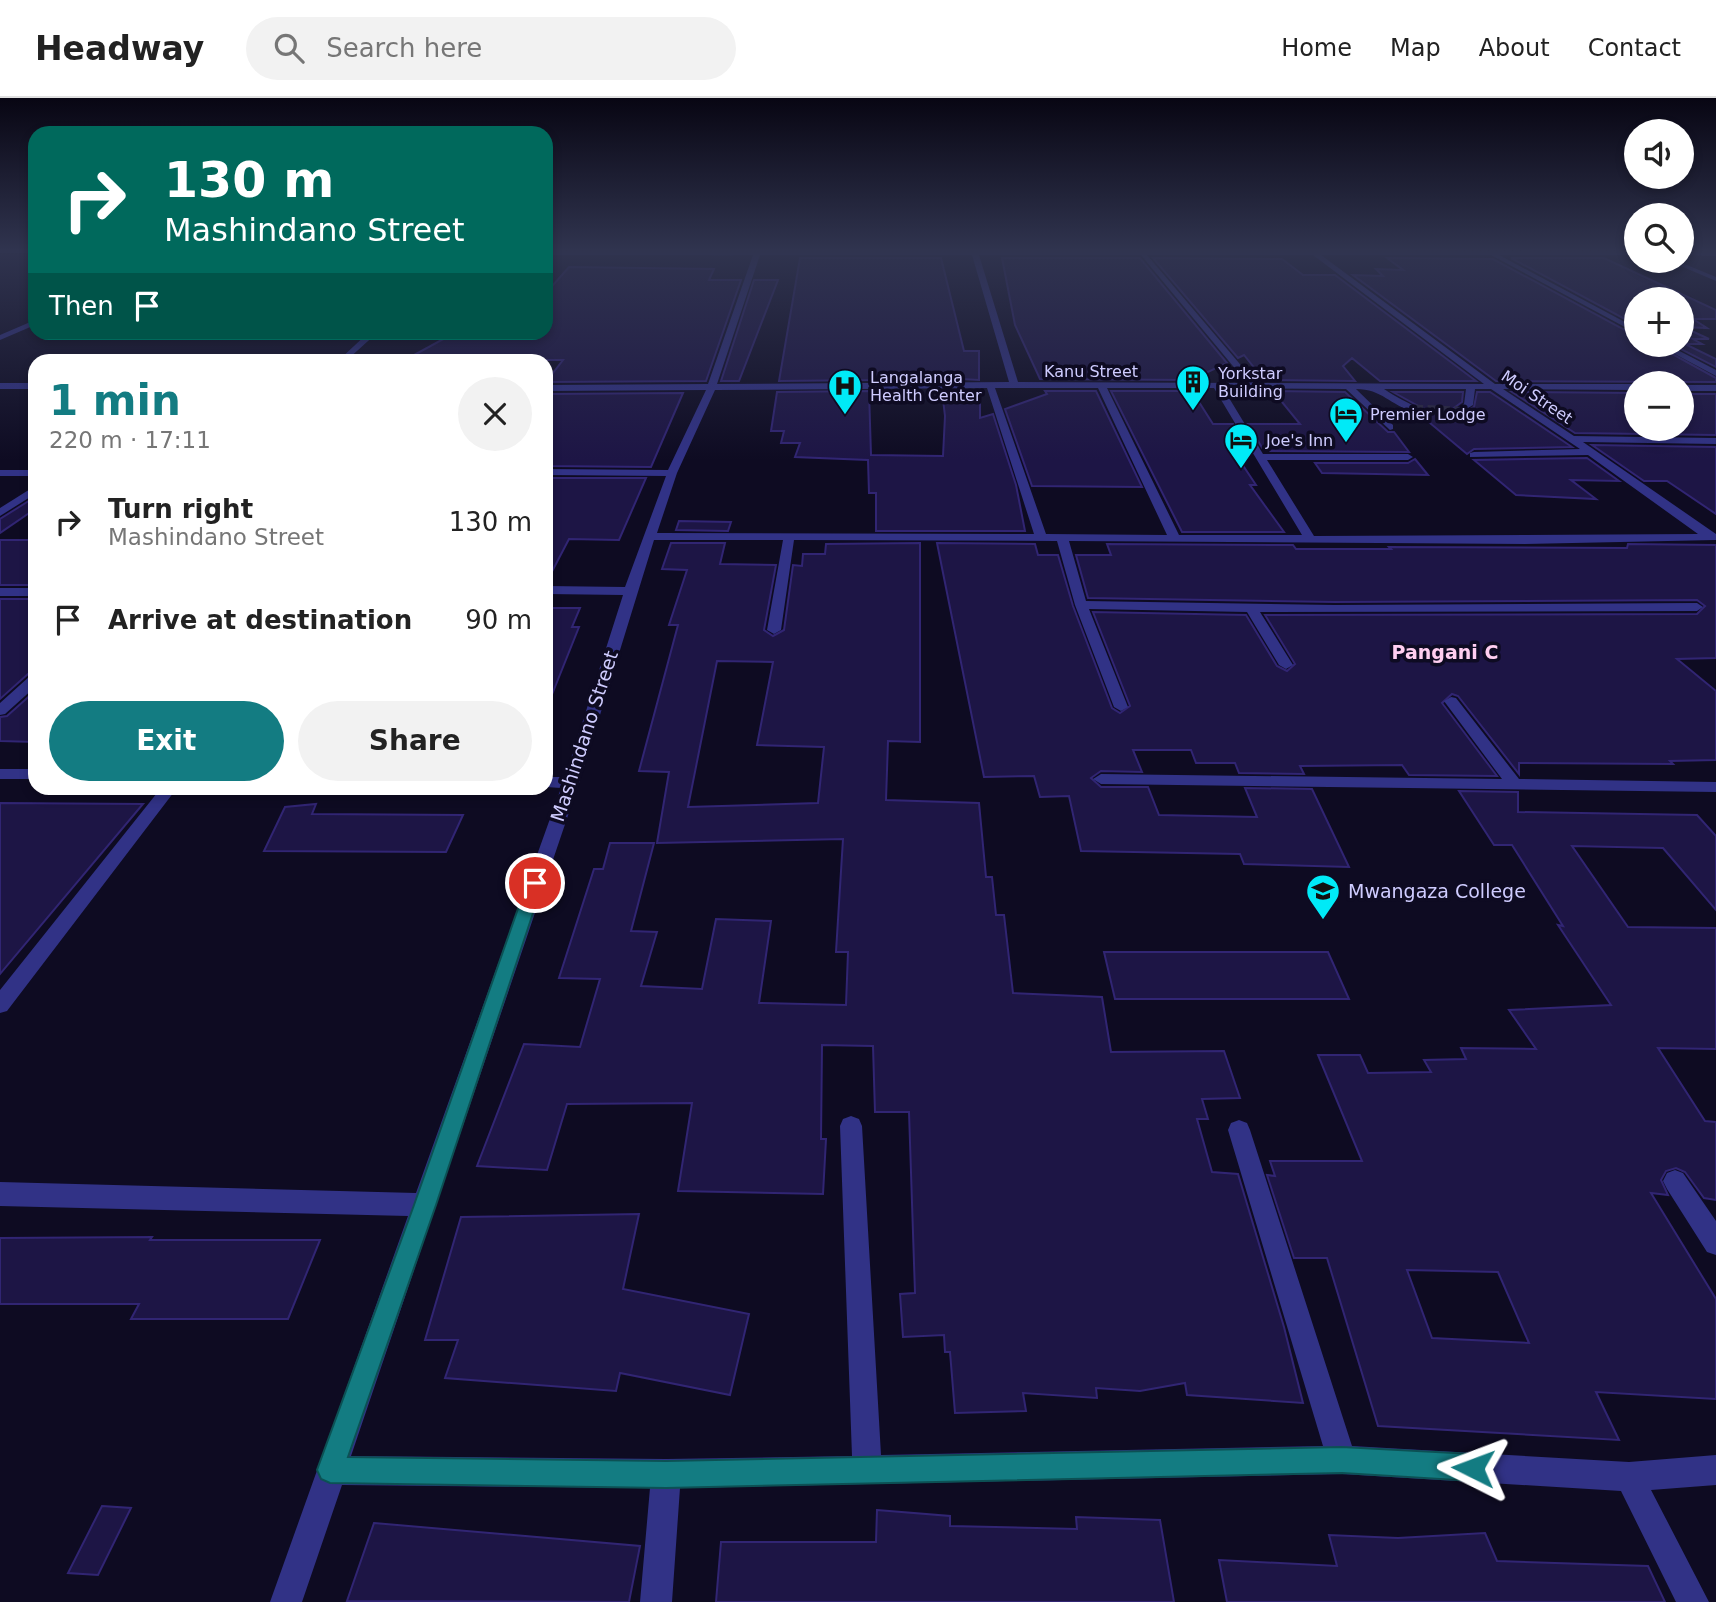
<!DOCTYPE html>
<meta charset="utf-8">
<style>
body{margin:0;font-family:"DejaVu Sans",sans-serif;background:#f2f2f2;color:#222;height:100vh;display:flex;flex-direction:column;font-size:26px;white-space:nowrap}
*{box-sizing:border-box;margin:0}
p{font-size:23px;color:#767676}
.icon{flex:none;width:38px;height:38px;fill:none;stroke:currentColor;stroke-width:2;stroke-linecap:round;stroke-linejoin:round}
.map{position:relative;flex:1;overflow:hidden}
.side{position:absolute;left:28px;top:256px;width:525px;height:441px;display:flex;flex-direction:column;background:#fff;border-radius:21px;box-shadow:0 4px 10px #0003}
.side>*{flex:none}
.hud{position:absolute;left:28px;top:28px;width:525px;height:214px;border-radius:21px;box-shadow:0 4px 10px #0003;background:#00695c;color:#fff;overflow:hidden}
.tools{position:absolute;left:1624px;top:21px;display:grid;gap:14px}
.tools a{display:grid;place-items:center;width:70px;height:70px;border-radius:50%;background:#fff;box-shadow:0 4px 10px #0003;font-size:35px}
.pin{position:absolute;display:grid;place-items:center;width:60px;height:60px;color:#fff;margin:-30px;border:4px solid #fff;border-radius:50%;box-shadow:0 2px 7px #0007}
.me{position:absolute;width:77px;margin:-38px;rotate:273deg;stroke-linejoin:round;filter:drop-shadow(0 0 5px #0008)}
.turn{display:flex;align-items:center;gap:24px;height:147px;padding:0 21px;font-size:32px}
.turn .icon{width:91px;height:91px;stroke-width:2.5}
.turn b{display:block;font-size:49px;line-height:60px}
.then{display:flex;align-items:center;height:66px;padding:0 21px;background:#0003;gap:14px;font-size:26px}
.round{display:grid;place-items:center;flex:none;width:74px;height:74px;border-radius:37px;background:#f2f2f2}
.overview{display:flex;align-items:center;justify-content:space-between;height:119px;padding:0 21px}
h1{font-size:42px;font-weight:800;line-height:52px;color:#137c82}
.cta{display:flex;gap:14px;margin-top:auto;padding:14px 21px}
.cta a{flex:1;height:80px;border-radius:42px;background:#137c82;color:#fff;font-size:28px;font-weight:800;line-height:80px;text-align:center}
.cta a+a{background:#f2f2f2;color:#222}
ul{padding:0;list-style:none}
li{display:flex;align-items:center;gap:21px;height:98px;padding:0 21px}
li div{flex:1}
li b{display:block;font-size:26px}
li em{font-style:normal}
header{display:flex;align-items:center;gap:42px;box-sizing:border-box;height:98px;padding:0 35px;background:#fff;border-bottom:2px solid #e0e0e0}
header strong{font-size:33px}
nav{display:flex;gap:38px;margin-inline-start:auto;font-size:24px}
.search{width:490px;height:63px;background:#f2f2f2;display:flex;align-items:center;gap:18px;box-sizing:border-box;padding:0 24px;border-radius:38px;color:#767676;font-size:26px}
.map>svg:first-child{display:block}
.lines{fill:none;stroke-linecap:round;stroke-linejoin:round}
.stream{fill:#051e42;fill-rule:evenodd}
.building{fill:#1d1545;stroke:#312573;stroke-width:2;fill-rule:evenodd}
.minor-tunnel{stroke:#2b2843;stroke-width:9;stroke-dasharray:9 4.5;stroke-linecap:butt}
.minor{fill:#313286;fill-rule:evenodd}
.route{fill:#137c82;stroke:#0c5154;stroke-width:2}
.labels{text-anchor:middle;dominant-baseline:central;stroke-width:7;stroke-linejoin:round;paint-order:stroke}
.far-street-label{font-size:16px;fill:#cfccff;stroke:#0e0b22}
.far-poi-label{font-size:16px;fill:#cfccff;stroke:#0e0b22;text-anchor:start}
.far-quarter-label{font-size:19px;font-weight:bold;fill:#ffcef0;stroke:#0e0b22}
.street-label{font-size:19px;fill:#cfccff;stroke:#0e0b22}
.poi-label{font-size:19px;fill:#cfccff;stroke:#0e0b22;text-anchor:start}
</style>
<header>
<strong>Headway</strong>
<div class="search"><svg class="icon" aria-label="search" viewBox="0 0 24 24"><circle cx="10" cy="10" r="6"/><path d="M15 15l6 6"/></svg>Search here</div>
<nav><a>Home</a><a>Map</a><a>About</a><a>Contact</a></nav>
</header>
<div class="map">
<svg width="1716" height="1504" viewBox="0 0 1716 1504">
<rect width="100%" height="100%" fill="#0e0b22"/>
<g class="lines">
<path class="stream" d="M712 156 733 157 735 158H711Z"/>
</g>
<path class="building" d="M800 160H941L964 253H979V282L869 276V282L779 283Z
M1002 160H1140L1227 265 1191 282 1040 281 1015 227Z
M1153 160 1282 161 1303 177H1335L1476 283H1380L1352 260 1343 268 1355 283 1264 282 1244 257 1238 260Z
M1387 160 1493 161 1636 238V247H1656L1716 280V284L1496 283 1353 177 1383 178 1376 171 1403 172Z
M1511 160H1604L1716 212V221H1693L1707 230 1683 229 1709 241H1693L1702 246H1685L1716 261V269L1673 247H1682V201H1636V227Z
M569 169 714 171 709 182H741L706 283 546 284 563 262H405L456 234H546V195Z
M754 182H778L739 283H721Z
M869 293 871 357 943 358 945 318 942 293H980V320L993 316 1016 387 1025 433H876V395H869L868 362 795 359 800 345H781L784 333H771L777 294Z
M1045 293H1096L1142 389 1032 388 1005 311 1047 296Z
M1111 293H1192L1213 326H1233L1249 354H1234L1256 387H1250L1284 434H1182Z
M1273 293 1345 294 1388 334H1394L1409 354 1264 353 1248 326H1300Z
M1393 294H1463L1462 304 1451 312 1457 318 1474 309 1477 294H1490L1572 349 1474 351 1467 356 1418 315 1420 309Z
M1512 294 1636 295V331H1682V296H1716V337L1575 335Z
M683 295 651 369 546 368V296Z
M1592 347 1716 349V416L1667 383H1644Z
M1587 360 1619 383 1571 382 1596 401 1516 397 1474 362Z
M1415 361 1428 377 1322 375 1315 365H1408Z
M546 380H646L619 442 569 441 546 485Z
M35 399V411L0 435V421Z
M679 423 731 424 728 433 676 432Z
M0 442H35V487H0Z
M671 445H725L720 466 776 467 764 532 773 538 784 532 793 467 802 468 803 456H825L826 446 920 445V644L888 643 886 702 979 705 986 779H992L996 817H1004L1013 895 1102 899 1111 954 1224 953 1240 1000 1202 1001 1208 1021H1197L1212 1074 1238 1076 1284 1229 1303 1305 1187 1297 1185 1285 1140 1293 1096 1290 1097 1300 1023 1295 1026 1313 955 1315 950 1254H945L944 1237 903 1239 900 1196 915 1195 909 1014H875L873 948 822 947 821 1041H826L823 1096 678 1093 692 1005 567 1006 547 1072 477 1068 524 946 580 949 600 881 559 880 594 771H603L610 745H654L631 833 657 834 641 888 702 891 716 821 771 823 759 905 846 907 848 854H836L843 741 657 745 669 674 639 673 678 527H669L687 472 662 471ZM717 563 773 564 757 647 824 649 818 705 688 709Z
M937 445 1035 446 1038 457H1058L1073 508 1112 610 1120 615 1130 608 1093 514 1246 517 1277 568 1287 573 1295 566 1265 517 1697 516 1705 508 1697 502 1335 504 1088 500 1076 457H1111L1107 446 1293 447 1296 451H1391L1389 449 1627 450 1628 446 1716 447V560L1677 561 1716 593V662L1670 663 1673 666 1519 665V676L1458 598 1452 596 1442 605 1497 678 1409 677 1402 667 1300 668 1304 676 1239 675 1235 665H1196L1191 652H1133L1142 674 1101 673 1091 680 1101 689H1148L1159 717 1257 719 1245 690 1312 691 1349 769 1244 766 1240 756 1081 753 1069 698 1040 699 1034 678 984 679Z
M0 501H35V575L28 576 0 601Z
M546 510H580L572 529H579L547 609Z
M35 593V644L0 643V619L7 618Z
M1459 693 1518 694V714L1697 717 1716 738V812L1663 750 1572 748 1628 829 1716 830V951L1658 950 1705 1023 1716 1024V1102L1704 1100 1685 1074 1676 1070 1666 1073 1661 1082 1668 1097 1651 1095 1716 1201V1301L1596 1294 1619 1342 1378 1328 1327 1160H1294L1267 1077 1275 1078 1270 1063H1362L1318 957H1360L1368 975 1431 974 1424 962 1466 961 1461 950 1536 951 1509 912 1611 907 1558 827 1563 828 1512 747H1494ZM1407 1172 1498 1174 1529 1245 1432 1240Z
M0 705 143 706 0 876Z
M316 706 312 716 463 717 446 754 264 753 285 709Z
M1104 854H1328L1349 901H1115Z
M639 1116 623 1191 749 1216 730 1297 620 1275 616 1293 445 1280 458 1242H425L461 1119Z
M152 1139 150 1142H320L288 1221H131L139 1206H0V1140Z
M102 1408 131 1410 98 1477 68 1475Z
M877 1412 950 1418V1428L1077 1431 1076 1419 1160 1422 1174 1504H716L721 1444H876Z
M374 1425 640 1448 629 1504 347 1503Z
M1485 1435 1497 1463 1648 1468 1665 1504H1227L1219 1462 1337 1468 1329 1437 1398 1440Z"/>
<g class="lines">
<path class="minor-tunnel" d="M1414 311 1458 313"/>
<path class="minor" d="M0 152H35V155H0Z
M755 152 1636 153V157H1499L1636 230V235L1491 157H1321L1495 286H1636V292L1503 291 1574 338 1716 340V346L1583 344 1716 436V442L1525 446 1069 443 1086 503 1335 507 1697 505 1703 509 1697 513 1260 514 1293 567 1286 571 1279 567 1247 514 1089 511 1128 609 1121 613 1114 609 1075 507 1057 443 794 442 781 532 774 536 767 532 783 442H654L579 685 351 1358 666 1361 852 1358 840 1028 843 1021 851 1018 859 1021 862 1028 881 1357 1323 1348 1228 1032 1231 1025 1239 1022 1247 1025 1250 1032 1352 1348 1629 1364 1716 1357V1387L1651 1392 1709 1504H1676L1621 1393 1342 1376 680 1390 672 1504H640L650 1390 342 1387 302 1504H270L408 1118 0 1108V1084L416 1095 561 690 546 689V679H565L623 497 546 496V488L625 489 666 378 546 377V371L668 372 706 292 546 293V287L708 286 753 157H546V153ZM760 157H972L1009 284 717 286ZM979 157H1141L1247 285 1018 284ZM1147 157H1313L1484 286 1256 285ZM987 290 1034 436 657 435 677 375 715 292ZM995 290H1098L1167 437 1046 436ZM1107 290H1214L1302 437H1179ZM1223 290 1346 291 1390 332 1393 331V327L1356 291C1382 291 1390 307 1414 314L1419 311C1408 304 1395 299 1384 291H1466L1464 306 1453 313 1458 316 1473 307 1475 291H1491L1580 351 1474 354 1470 355V359L1588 357 1698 436 1314 438 1267 362H1408L1413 359 1408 356H1263Z
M1682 153 1716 154V158L1682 157Z
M1669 163H1677L1716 179V183Z
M35 222V227L0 242V237Z
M369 234H378L347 262H339Z
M1658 247H1668L1716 272V278Z
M0 285H35V291H0Z
M1682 287H1716V293H1682Z
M0 372H35V378H0Z
M35 388V396L0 418V410Z
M0 490H35V498H0Z
M35 577V589L5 616 0 617V605L30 578Z
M1451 599 1456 600 1519 681 1716 684V694L1101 686 1093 681 1101 676 1502 681 1444 603Z
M0 671H35V681H0Z
M161 690H177L7 913 0 915V892Z
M1675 1072 1683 1075 1716 1123V1157L1707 1154 1667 1091 1663 1083 1667 1075Z"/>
</g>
<linearGradient id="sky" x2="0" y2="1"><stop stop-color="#080613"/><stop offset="0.42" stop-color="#30344f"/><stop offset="1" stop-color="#30344f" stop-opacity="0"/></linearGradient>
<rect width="1716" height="362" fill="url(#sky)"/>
<path class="route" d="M535 778 543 785 436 1107 348 1359 666 1363 1342 1349 1473 1356 1482 1360 1486 1370 1482 1379 1473 1383 1342 1375 666 1390 330 1385 321 1381 317 1372 414 1107 527 785Z"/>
<defs>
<g id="building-pin" transform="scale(1.75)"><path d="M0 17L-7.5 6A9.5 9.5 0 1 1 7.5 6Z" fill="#00eaf7" stroke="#0e0b22"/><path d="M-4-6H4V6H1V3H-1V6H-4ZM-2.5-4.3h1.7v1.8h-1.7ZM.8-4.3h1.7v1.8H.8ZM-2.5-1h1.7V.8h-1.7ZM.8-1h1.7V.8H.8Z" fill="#111"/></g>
<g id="hospital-pin" transform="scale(1.75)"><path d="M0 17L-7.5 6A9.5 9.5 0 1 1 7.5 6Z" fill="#00eaf7" stroke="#0e0b22"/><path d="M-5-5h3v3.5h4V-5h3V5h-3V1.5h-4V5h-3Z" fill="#111"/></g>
<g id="hotel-pin" transform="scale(1.75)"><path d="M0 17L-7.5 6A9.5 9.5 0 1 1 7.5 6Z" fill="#00eaf7" stroke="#0e0b22"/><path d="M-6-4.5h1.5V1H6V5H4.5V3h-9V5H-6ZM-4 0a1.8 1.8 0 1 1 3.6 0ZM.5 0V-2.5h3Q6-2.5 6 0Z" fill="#111"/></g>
<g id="school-pin" transform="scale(1.75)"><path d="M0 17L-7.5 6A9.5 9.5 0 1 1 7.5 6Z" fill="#00eaf7" stroke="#0e0b22"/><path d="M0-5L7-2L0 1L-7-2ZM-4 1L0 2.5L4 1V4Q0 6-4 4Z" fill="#111"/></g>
</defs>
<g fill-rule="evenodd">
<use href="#building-pin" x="1193" y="284"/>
<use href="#hospital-pin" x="845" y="288"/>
<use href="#hotel-pin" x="1346" y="316"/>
<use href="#hotel-pin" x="1241" y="342"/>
<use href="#school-pin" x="1323" y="793"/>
</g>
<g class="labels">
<g class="far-street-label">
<text x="1091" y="273">Kanu Street</text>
<text transform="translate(1537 299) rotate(34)">Moi Street</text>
</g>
<g class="far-poi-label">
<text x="1218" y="275">Yorkstar<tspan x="1218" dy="18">Building</tspan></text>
<text x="870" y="279">Langalanga<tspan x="870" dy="18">Health Center</tspan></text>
<text x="1370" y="316">Premier Lodge</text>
<text x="1266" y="342">Joe's Inn</text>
</g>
<g class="far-quarter-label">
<text x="1445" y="554">Pangani C</text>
</g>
<g class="street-label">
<text transform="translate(584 638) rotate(-72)">Mashindano Street</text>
</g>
<g class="poi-label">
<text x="1348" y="793">Mwangaza College</text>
</g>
</g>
</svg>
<div class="tools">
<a><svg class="icon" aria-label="sound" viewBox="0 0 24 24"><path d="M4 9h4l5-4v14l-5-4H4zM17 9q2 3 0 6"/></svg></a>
<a><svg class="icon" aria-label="search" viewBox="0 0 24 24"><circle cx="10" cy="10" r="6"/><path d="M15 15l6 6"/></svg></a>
<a>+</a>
<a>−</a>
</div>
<div class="pin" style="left:535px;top:785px;background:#d93025"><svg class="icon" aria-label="arrive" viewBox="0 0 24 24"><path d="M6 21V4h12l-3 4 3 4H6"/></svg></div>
<svg class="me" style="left:1473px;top:1370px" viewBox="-20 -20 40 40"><path d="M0-17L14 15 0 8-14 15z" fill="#137c82" stroke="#fff" stroke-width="4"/></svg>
<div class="hud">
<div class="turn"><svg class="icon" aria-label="right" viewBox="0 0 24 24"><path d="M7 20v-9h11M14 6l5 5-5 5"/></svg><div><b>130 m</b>Mashindano Street</div></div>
<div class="then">Then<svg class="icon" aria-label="arrive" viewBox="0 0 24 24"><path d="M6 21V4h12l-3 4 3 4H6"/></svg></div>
</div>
<section class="side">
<div class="overview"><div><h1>1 min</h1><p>220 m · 17:11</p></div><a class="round"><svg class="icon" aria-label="close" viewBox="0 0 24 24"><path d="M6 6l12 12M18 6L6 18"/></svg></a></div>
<ul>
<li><svg class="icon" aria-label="right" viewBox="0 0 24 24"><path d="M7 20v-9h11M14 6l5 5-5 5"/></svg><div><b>Turn right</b><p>Mashindano Street</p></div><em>130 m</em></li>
<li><svg class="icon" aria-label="arrive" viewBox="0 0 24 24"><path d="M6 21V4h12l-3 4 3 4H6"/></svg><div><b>Arrive at destination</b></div><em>90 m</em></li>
</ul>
<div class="cta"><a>Exit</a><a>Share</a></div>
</section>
</div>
